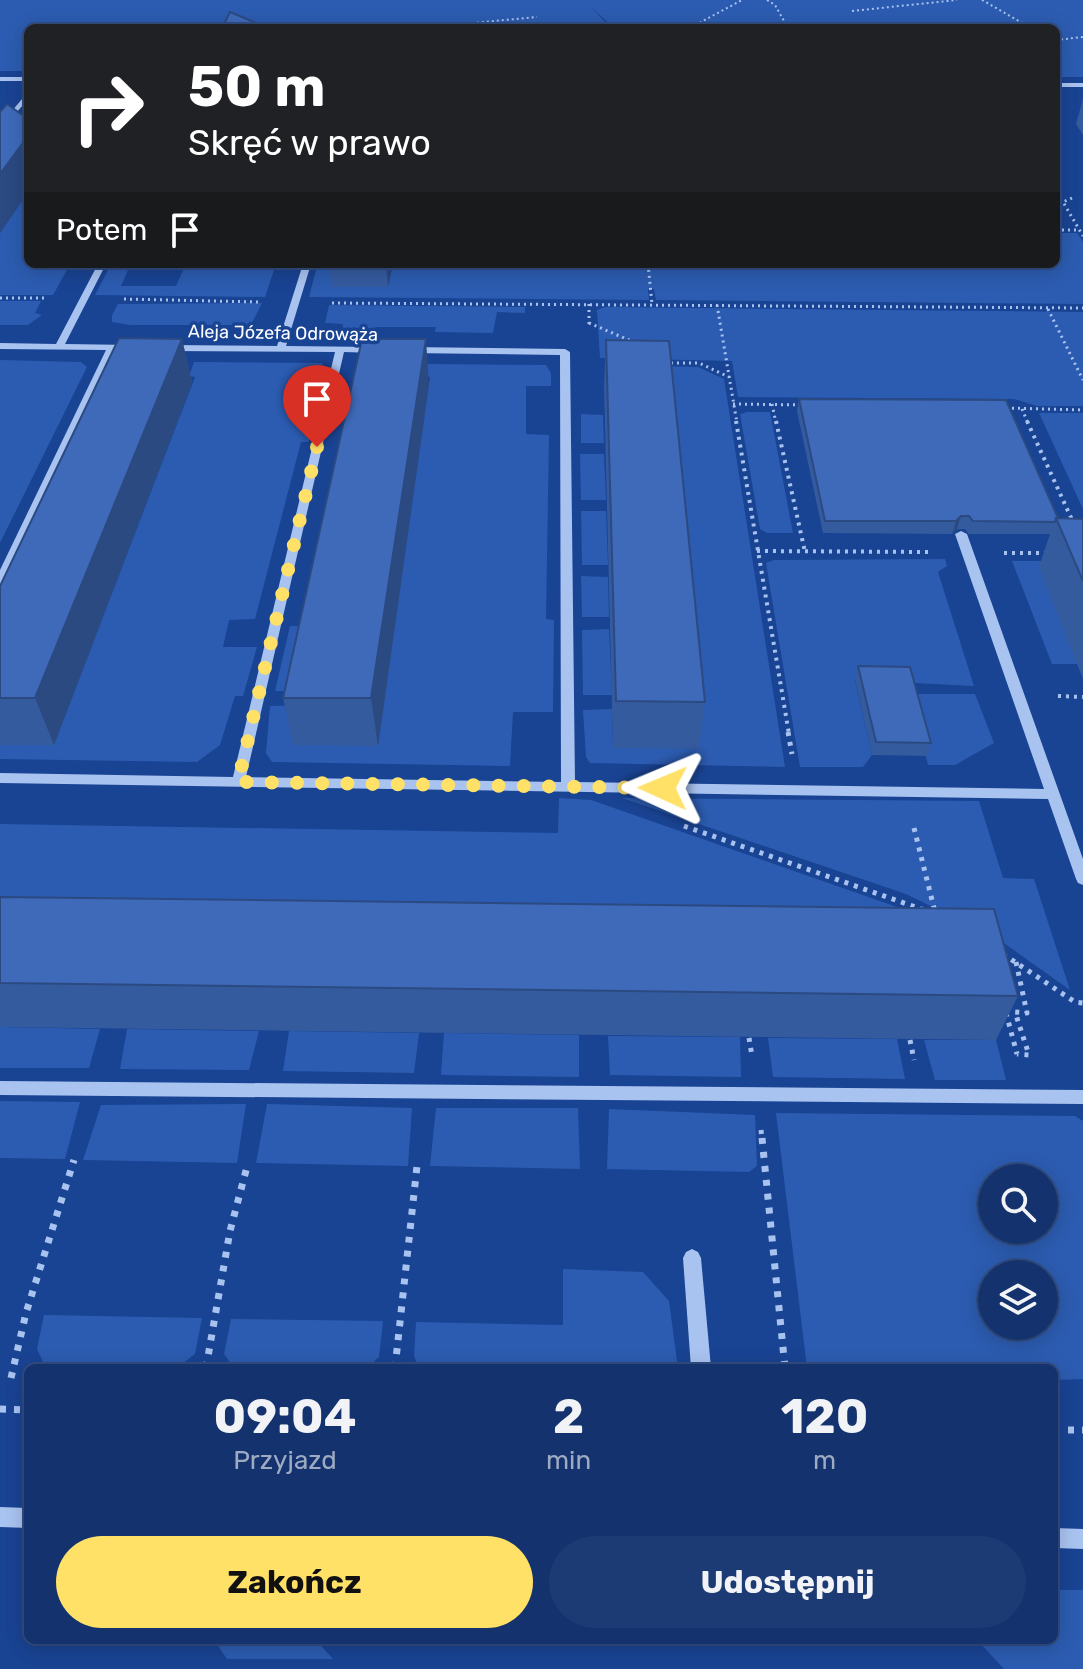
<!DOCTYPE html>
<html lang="pl">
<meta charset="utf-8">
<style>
body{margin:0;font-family:Rubik,sans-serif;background:#1c3a73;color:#f1f3f6;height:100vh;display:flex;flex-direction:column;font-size:30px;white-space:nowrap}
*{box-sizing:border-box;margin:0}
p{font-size:26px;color:#9daac2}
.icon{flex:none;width:44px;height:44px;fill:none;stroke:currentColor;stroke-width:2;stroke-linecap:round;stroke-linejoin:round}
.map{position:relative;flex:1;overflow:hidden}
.drawer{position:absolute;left:24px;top:1364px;width:1034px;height:280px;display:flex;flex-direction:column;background:#13326e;border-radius:12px;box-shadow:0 4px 20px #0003,0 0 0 2px #324d81}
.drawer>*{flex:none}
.top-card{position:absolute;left:24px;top:24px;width:1036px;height:244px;border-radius:12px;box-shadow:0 4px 20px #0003,0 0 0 2px #324d81;background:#202124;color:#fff;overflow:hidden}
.buttons{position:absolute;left:978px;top:1164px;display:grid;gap:16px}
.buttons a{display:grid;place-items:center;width:80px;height:80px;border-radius:50%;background:#13326e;box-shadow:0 4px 20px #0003,0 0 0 2px #324d81;font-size:40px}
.pin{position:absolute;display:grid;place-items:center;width:68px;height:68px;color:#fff;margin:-82px -34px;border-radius:50% 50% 50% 0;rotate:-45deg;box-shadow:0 0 8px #0007}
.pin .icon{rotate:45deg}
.me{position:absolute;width:88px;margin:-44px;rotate:271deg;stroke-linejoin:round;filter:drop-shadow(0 0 6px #0008)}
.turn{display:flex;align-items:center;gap:28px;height:168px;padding:0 32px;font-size:36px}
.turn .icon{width:104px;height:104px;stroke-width:2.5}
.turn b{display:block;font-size:56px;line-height:68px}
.then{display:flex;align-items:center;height:76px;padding:0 32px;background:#0003;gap:16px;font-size:30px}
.eta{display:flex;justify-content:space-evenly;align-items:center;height:136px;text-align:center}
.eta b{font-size:48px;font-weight:700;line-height:56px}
.primary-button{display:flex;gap:16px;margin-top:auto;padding:16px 32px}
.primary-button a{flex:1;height:92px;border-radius:48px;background:#ffe168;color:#111;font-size:32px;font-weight:700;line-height:92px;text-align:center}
.primary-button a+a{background:#1c3a73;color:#f1f3f6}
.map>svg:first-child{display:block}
.green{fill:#2c5cb1;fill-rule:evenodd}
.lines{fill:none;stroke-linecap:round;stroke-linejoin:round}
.path-far4{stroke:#a9c3f0;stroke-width:2;stroke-dasharray:2 3;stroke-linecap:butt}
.path-far3{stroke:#a9c3f0;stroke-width:3;stroke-dasharray:2 4;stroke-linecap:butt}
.path-far2{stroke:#a9c3f0;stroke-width:4;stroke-dasharray:3 5;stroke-linecap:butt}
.path-far1{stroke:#a9c3f0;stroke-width:5;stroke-dasharray:4 6;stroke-linecap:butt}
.path{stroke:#a9c3f0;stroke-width:7;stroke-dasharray:6 8;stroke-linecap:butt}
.minor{fill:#a9c3f0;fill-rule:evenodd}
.wall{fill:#355b9f}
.shaded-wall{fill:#2b4a82}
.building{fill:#3e6ab9;stroke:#2b4a82;stroke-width:2}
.route{stroke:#ffe168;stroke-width:14;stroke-dasharray:0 25.2}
.labels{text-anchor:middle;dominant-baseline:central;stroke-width:7;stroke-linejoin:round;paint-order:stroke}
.far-street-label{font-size:18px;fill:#fff;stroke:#194393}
</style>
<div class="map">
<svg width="1083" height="1669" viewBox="0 0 1083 1669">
<rect width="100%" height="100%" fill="#194393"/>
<path class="green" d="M0 0H1083V77H1056V28H614L590 6 611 28H28V71H0Z
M28 192V264H90L88 268H68L53 295H0V233Z
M1056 233H1077L1083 242V304L656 300 654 289H648L649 300 309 297 316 270H336L332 287H388L393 264H1056Z
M186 264H276L265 297 95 295 109 268H129L121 286H176Z
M0 301H41L35 313 42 315 28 325H0Z
M262 303 251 325H130L112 322V315L118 304Z
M329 305 525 307V313L497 312 493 333 435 332 436 327H376L363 340 341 339 343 324 325 323Z
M605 307 1083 312V406H1037L1014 399 738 397 732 361 600 358 597 310Z
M0 360 81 362 87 367 0 543Z
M194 362 322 363 326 371 309 442H301L255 619 229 620 223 647H257L243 696H235L220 745 197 762 0 759V745H54L195 377 189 376Z
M425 364 546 365 551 373V386H526V434L549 435 546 619 554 620 553 712H513L510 766 272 762 266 753 270 706 301 705 378 745 430 377 423 376Z
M658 366 698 367 724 379 785 767 590 763 586 757 583 710 612 709 613 748Z
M747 412H770L793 533H767L760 529 740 414Z
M1039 413H1083V509Z
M581 414 603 415 604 443H581Z
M580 454H604L606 500H581Z
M581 511H606L608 565H582Z
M945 559 947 566 938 572 974 686 855 680 872 755 863 767H800L766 563 774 560Z
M1012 561H1083L1077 664H1052Z
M581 576 608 577 609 617H582Z
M290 626 317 627 304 691H275Z
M609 629 612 695H583L582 630Z
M910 694H975L994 743 955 765H928Z
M559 798 591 800 900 908 999 957 0 942V824L558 833Z
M622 798 979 801 1003 878 1034 879 1070 990 1001 941 906 894Z
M0 1027 100 1029 89 1068H0Z
M127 1029 259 1031 249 1070 120 1069Z
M289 1031 419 1033 414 1073 283 1071Z
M444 1033 579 1035V1077L441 1075Z
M608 1036 740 1037 741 1077 610 1075Z
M768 1038 897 1039 905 1079 773 1077Z
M924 1040H996L1006 1080H935Z
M0 1101 80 1102 65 1159 0 1158Z
M246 1104 237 1163 83 1160 101 1105Z
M267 1104 412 1108 408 1166 256 1163Z
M436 1108H578L580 1169 430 1166Z
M609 1109 755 1115 757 1166 749 1172 607 1169Z
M776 1113 1075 1116 1083 1121V1379L1054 1380V1368H807ZM992 1178H1044V1230H992ZM1044 1274V1326H992V1274Z
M563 1269 643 1272 669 1301 678 1368H419L414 1356 416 1322 563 1325Z
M44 1315 202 1318 195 1354 179 1366 43 1362 37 1349Z
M231 1319 383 1321 379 1357 368 1367 232 1365 224 1354Z
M1054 1590H1083V1669H1004L977 1640H1054Z
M214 1640H316L333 1659H227Z"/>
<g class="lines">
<path class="path-far4" d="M767 0 775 5 788 28
M982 0 1031 28
M852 11 957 0
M452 25 537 17
M698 28 701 22 742 0
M1056 40 1083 37"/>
<path class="path-far3" d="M1072 198 1063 202 1083 236
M1056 230H1078
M648 264 652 304
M0 298H46
M124 299 258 302
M332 303 1083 308
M589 304V325
M717 305 737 423
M1048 309 1083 380
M589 323 636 343
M665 363H699L729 377
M733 404 804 405
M772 404 776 423
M1006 408 1083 410
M1022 409 1028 423"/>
<path class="path-far2" d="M736 421 789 734
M776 421 805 552
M1027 421 1073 522
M757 551 930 552
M1004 553H1050
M1058 696 1083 697"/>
<path class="path-far1" d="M788 732 792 754
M684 826 924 910
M914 828 936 916
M1003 954 1075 1002 1083 1003
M1016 962 1027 1013 1015 1012 1029 1055 1017 1054
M1006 1013 1017 1054
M749 1038 752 1056
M910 1040 914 1060
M761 1130 762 1140"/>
<path class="path" d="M762 1138 785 1368
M206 1368 230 1231 248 1163
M395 1368 417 1166
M11 1378 26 1313 74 1160
M0 1409 28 1410
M1054 1430H1083"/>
<path class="minor" d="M0 77H28V81H0Z
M1056 83H1083V87H1056Z
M28 92V99L0 132V125Z
M98 264H106L65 344 132 345 137 348 132 351H115L6 582 0 586V570L106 350 0 349V343L56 344Z
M303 264H311L286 346 376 347 381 350 376 353 344 352 246 777 561 782 560 355 408 353 403 350 408 347 565 349 570 352 575 782 1044 789 955 534 961 531 967 534 1083 859V885L1078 883 1076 879 1048 799 0 783V773L233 777 335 352 168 351 163 348 168 345 277 346Z
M0 1081 1083 1090V1104L0 1095Z
M692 1249 698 1252 701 1258 711 1368H691L683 1258 686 1252Z
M0 1507 28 1508V1528L0 1527Z
M1054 1528 1083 1529V1549L1054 1548Z"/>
</g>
<path class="wall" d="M1083 99V135L1076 124Z
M329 264H393L388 287H332Z
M182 339 192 383 54 745H0V586Z
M606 340 705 702 699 749 613 748 604 385Z
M429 384 378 746 293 745 283 698Z
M799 399 1058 518 1083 519V679L1039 567 1050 534H969L965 529H957L952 534 823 533 797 411Z
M858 666 931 743 927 756 872 755 855 679Z
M0 897 1018 996 996 1040 0 1027Z"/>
<path class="shaded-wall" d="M28 136V192L0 233V174Z
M386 264H393L388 287Z
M182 339 192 383 54 745 35 698Z
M426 339 429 384 378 746 371 698Z
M961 516 957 529 952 534 956 521Z"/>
<path class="building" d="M230 12 266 27 222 28Z
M7 104 28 119V136L0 174V112Z
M119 338 182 339 35 698H0V586Z
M362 339H426L371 698H283Z
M606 340 669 341 705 702 616 701Z
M799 399 1006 400 1058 518H1056L1055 522 973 521 969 516H961L956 521H825Z
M1056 518 1083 519V581Z
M858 666 910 667 931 743 876 742Z
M0 897 994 909 1018 996 0 983Z"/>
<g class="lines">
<path class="route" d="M317 447 238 782 663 788"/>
</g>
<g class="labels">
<g class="far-street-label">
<text transform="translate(283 333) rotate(1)">Aleja Józefa Odrowąża</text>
</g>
</g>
</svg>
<div class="buttons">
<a><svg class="icon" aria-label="search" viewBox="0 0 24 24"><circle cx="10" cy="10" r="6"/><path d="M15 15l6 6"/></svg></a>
<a><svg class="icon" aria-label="layers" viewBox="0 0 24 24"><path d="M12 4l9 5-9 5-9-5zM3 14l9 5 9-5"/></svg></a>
</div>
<div class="pin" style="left:317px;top:447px;background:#d93025"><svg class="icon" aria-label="arrive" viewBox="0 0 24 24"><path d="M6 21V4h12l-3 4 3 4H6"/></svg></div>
<svg class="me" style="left:663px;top:788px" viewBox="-20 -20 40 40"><path d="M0-17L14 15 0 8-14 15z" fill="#ffe168" stroke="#fff" stroke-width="4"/></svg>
<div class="top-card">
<div class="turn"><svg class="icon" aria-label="right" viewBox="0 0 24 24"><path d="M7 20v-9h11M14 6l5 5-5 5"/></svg><div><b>50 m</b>Skręć w prawo</div></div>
<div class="then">Potem<svg class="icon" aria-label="arrive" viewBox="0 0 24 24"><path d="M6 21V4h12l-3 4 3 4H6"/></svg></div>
</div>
<section class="drawer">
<div class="eta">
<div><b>09:04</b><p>Przyjazd</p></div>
<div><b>2</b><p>min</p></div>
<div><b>120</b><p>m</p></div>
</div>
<div class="primary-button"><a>Zakończ</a><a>Udostępnij</a></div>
</section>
</div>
